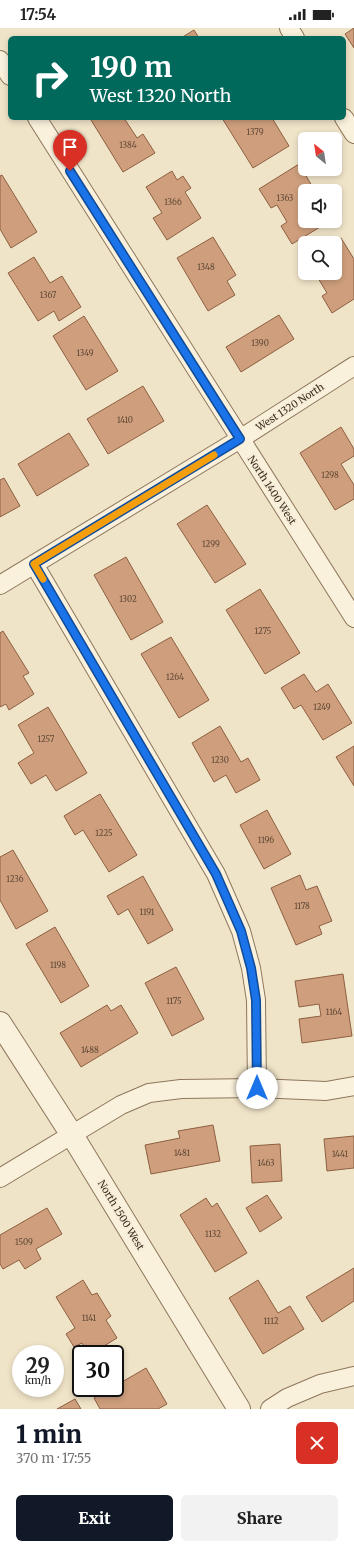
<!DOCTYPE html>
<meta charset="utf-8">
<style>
body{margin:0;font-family:Merriweather,serif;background:#f2f2f2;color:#222;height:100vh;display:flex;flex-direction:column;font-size:15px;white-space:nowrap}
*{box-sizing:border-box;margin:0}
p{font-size:13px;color:#767676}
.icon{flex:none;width:22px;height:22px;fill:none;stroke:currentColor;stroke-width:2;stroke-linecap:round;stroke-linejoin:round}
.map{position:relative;height:1381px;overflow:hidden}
.drawer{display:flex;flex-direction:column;background:#fff;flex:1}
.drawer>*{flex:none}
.banner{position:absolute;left:8px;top:8px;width:338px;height:84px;border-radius:6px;box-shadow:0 2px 6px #0003;background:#00695c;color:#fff;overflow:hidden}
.needle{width:26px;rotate:330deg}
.buttons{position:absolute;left:298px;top:104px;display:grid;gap:8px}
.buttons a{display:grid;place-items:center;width:44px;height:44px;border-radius:6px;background:#fff;box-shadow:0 2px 6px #0003;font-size:20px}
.speed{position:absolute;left:12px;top:1317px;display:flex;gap:8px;font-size:20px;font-weight:700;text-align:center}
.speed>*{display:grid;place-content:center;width:52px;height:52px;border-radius:50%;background:#fff;box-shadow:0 2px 6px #0003;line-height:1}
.speed small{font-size:10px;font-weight:400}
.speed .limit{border:2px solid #111;border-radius:6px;background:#fff;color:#111}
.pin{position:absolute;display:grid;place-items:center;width:34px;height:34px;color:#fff;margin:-41px -17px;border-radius:50% 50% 50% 0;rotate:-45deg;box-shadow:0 0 4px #0007}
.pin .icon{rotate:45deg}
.me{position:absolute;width:44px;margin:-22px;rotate:0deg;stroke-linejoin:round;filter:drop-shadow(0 0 3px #0008)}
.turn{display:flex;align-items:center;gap:14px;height:84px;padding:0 16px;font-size:18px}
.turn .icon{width:52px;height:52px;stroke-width:2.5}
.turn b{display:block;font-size:28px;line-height:34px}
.round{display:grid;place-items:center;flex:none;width:42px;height:42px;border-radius:6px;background:#f2f2f2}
.head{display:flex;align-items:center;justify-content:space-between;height:68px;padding:0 16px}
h1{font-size:24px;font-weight:800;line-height:30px;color:#111827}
.button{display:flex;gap:8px;margin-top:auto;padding:8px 16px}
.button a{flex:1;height:46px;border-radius:6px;background:#111827;color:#fff;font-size:16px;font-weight:800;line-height:46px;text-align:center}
.button a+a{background:#f2f2f2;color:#222}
.status{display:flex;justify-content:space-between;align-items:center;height:28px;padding:0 20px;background:#fff;direction:ltr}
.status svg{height:11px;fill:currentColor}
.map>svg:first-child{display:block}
.building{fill:#cf9f7d;stroke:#8d5f41}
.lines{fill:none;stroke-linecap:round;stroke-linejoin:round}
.minor-casing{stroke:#8d765c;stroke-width:20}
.tertiary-casing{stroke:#8d765c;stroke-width:24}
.minor{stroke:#faf1dc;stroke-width:18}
.tertiary{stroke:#faf1dc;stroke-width:22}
.route-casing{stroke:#114b97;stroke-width:10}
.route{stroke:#1a73e8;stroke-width:7}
.slow{stroke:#f59e0b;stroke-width:7}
.labels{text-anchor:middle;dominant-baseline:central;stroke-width:4;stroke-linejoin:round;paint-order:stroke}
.number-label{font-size:8px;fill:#624a37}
.street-label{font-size:10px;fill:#3d2e20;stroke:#f7eed8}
</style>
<div class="status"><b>17:54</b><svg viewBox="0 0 49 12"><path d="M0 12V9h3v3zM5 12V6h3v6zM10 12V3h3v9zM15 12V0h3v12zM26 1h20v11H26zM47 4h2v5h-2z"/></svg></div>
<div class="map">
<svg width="354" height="1381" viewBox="0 0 354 1381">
<rect width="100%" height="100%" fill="#f0e4c8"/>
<path class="building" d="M354 0V20L345 6Z
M194 2 199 10H181Z
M94 90H124L137 110 143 106 155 125 123 144 91 92Z
M222 90H272L289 118 253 140Z
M299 136 315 163H305V193H330L292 216 281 198 287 194 277 177 271 180 259 161Z
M172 143 177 152 183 148 191 160 185 164 201 190 167 212 153 190 162 185 146 159Z
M2 147 37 204 11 220 0 201V148Z
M213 209 236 247 227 253 235 267 208 283 177 230Z
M341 210 354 231V271L332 285 322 268 327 265 315 245H335V215H333Z
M34 229 50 255 62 248 81 279 59 293 54 283 38 293 8 245Z
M279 287 294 311 241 344 226 319Z
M84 288 118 343 86 362 53 308Z
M143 358 164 393 108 426 87 391Z
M341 399 354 421V428L341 436 354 457V471L335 482 300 425Z
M69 405 89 437 37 468 18 436Z
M4 450 20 478 0 489V452Z
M207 477 246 536 215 555 177 496Z
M126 529 163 594 131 612 94 547Z
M260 561 300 625 265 646 226 582Z
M3 603 29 645 23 648 34 666 9 682 6 676 0 679V605Z
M171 609 209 672 179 690 141 626Z
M304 646 316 664 328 656 352 695 323 712 301 677 294 681 281 660Z
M48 679 87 745 56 763 46 747 31 756 18 735 34 725 18 697Z
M220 698 241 734 248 730 260 752 236 765 226 747 214 754 192 715Z
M354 718V758L336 729Z
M100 766 137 827 109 844 83 802 75 807 64 788Z
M267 782 291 826 264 841 240 797Z
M13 822 48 883 16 901 0 872V829Z
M300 847 306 862 317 858 332 893 319 898 322 906 296 917 271 860Z
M143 848 173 902 148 916 128 881 118 887 107 868Z
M55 899 89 958 61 975 26 916Z
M176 939 204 991 172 1008 145 955Z
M343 946 352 1008 302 1015 299 991 321 988 319 976 299 979 295 953Z
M107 977 111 983 121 977 138 1005 81 1039 60 1005Z
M213 1097 220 1133 151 1146 145 1117 180 1110 178 1103Z
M354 1108V1140L327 1143 324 1111Z
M280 1116 282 1153 252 1155 250 1118Z
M267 1167 282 1190 260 1204 246 1180Z
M206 1170 212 1179 217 1175 247 1225 215 1244 180 1187Z
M47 1180 62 1206 36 1221 41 1231 25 1241 19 1232 3 1241 0 1236V1207Z
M354 1240V1273L322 1294 306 1269Z
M83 1252 92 1267 97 1265 111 1288 106 1292 117 1310 91 1326H88L82 1315 74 1319 66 1306 75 1300 56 1269Z
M258 1252 278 1285 290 1278 304 1301 263 1326 229 1270Z
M146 1340 167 1376 158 1381H100L94 1370 111 1360H115V1358Z
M75 1371 81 1381H57Z"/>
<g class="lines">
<g class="minor-casing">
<path id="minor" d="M289 0 295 10
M0 32 10 48
M37 90 354 590
M344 90 354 106
M34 536 216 846 241 903 251 940 256 972 257 1060
M0 557 240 411 354 338
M0 1150 121 1077 149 1065 181 1061 257 1060 326 1063 354 1058
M270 1381 287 1370 320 1356 354 1348"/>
</g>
<g class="tertiary-casing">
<path id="tertiary" d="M0 995 72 1107 239 1381"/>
</g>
<use href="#minor" class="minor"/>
<use href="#tertiary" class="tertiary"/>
</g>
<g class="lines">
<g class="route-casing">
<path id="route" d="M70 143 240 411 34 536 216 846 241 903 251 940 256 972 257 1060"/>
</g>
<use href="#route" class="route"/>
<path class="slow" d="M43 551 34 536 214 427"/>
</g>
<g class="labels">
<g class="number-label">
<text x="255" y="104">1379</text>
<text x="128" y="117">1384</text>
<text x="285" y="170">1363</text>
<text x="173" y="174">1366</text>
<text x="206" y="239">1348</text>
<text x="48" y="267">1367</text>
<text x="260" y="315">1390</text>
<text x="85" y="325">1349</text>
<text x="125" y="392">1410</text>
<text x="330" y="447">1298</text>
<text x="211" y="516">1299</text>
<text x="128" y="571">1302</text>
<text x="263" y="603">1275</text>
<text x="175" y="649">1264</text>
<text x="322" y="679">1249</text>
<text x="46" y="711">1257</text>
<text x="220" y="732">1230</text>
<text x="104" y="805">1225</text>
<text x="266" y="812">1196</text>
<text x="15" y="851">1236</text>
<text x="302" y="878">1178</text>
<text x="147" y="884">1191</text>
<text x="58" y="937">1198</text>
<text x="174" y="973">1175</text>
<text x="334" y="984">1164</text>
<text x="90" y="1022">1488</text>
<text x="182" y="1125">1481</text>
<text x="340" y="1126">1441</text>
<text x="266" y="1135">1463</text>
<text x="213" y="1206">1132</text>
<text x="24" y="1214">1509</text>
<text x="89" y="1290">1141</text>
<text x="271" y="1293">1112</text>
</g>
<g class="street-label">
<text transform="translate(290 379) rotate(-33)">West 1320 North</text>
<text transform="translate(272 462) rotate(57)">North 1400 West</text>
<text transform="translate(121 1187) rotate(59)">North 1500 West</text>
</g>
</g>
</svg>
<div class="buttons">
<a><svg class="needle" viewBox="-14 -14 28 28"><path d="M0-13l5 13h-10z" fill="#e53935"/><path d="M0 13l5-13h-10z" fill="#767676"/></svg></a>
<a><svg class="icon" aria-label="sound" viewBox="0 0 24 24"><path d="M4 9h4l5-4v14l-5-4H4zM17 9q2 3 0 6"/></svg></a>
<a><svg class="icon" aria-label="search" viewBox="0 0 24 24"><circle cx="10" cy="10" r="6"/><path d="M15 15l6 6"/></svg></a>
</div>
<div class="speed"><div>29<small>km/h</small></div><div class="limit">30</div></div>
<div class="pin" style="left:70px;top:143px;background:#d93025"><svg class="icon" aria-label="arrive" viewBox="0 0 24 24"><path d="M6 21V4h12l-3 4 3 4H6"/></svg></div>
<svg class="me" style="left:257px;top:1060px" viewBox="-20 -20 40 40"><circle r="19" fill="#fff"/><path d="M0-13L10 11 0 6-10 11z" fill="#1a73e8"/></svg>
<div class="banner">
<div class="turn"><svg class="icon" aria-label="right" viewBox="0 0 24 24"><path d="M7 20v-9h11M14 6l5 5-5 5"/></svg><div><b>190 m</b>West 1320 North</div></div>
</div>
</div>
<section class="drawer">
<div class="head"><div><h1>1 min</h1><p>370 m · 17:55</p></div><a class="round" style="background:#d93025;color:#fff"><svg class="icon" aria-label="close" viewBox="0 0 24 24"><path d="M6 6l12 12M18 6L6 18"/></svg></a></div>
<div class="button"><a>Exit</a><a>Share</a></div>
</section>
